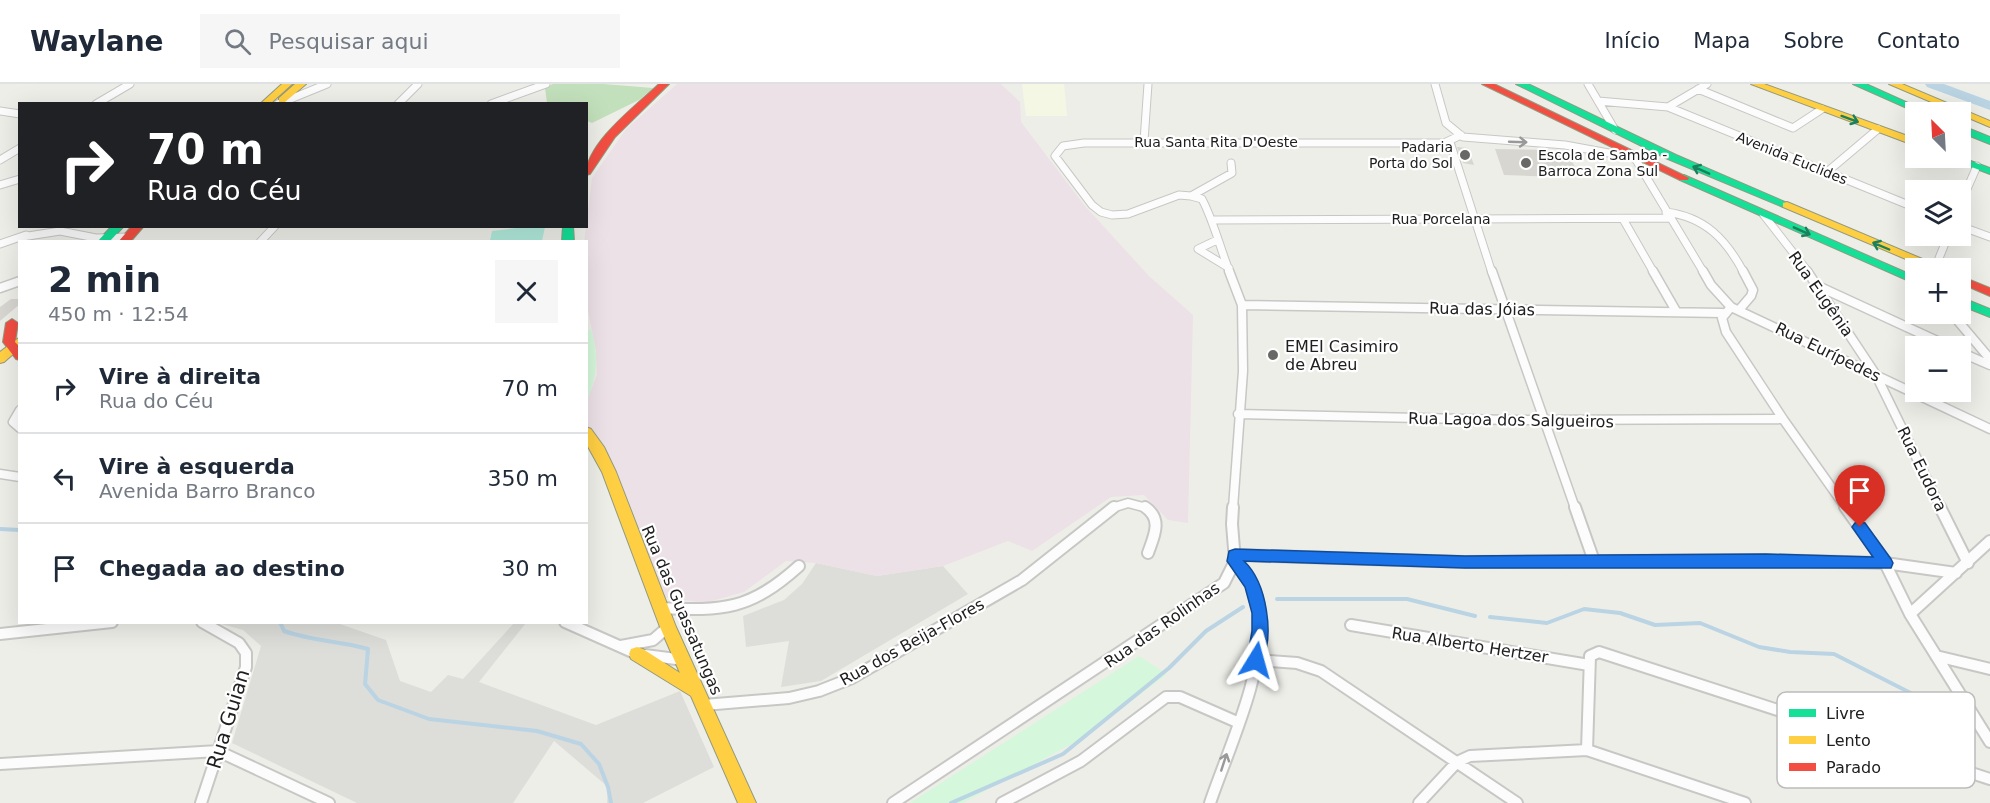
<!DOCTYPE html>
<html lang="pt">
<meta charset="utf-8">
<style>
body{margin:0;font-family:"DejaVu Sans",sans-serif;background:#f6f6f7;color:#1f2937;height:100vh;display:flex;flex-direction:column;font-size:22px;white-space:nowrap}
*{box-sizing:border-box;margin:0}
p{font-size:20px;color:#747a83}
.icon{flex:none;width:33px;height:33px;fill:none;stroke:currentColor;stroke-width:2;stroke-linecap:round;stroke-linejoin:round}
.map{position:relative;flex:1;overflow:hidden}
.sheet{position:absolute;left:18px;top:156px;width:570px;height:384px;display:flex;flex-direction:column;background:#fff;border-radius:0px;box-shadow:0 6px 24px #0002}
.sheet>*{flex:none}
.hud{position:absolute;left:18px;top:18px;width:570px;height:126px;border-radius:0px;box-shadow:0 6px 24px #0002;background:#202124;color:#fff;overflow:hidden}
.needle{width:39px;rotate:336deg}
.buttons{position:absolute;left:1905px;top:18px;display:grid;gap:12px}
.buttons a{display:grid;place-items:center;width:66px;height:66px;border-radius:0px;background:#fff;box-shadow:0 6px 24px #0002;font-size:30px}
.pin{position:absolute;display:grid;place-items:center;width:51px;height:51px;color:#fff;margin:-62px -26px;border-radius:50% 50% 50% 0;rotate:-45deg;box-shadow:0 0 6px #0007}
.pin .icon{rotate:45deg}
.me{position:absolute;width:66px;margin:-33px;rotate:8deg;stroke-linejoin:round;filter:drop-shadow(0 0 4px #0008)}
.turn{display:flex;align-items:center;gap:21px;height:126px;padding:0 30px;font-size:27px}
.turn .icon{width:78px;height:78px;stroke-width:2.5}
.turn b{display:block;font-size:42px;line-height:51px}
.round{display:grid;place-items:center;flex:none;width:63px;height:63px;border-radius:0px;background:#f6f6f7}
.headline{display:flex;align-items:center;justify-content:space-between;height:102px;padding:0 30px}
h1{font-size:36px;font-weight:700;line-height:45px}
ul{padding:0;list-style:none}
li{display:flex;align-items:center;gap:18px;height:90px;padding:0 30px;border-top:2px solid #e0e1e3}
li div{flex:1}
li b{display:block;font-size:22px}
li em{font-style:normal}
header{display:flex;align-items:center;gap:36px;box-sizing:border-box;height:84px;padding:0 30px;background:#fff;border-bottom:2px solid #e0e1e3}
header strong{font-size:28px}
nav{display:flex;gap:33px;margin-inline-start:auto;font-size:21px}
.search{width:420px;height:54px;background:#f6f6f7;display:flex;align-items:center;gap:15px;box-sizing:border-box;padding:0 21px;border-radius:0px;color:#747a83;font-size:22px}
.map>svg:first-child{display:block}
.residential{fill:#ddddda}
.industrial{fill:#ece1e6}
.education{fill:#f5f7e5}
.forest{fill:#c3e0bc}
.park{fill:#d5f7db}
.pitch{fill:#b0eadb}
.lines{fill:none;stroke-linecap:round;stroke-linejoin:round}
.stream{stroke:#bad4e4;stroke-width:4}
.river{fill:#bad4e4;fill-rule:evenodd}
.building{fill:#d7d6d1}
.street-far2-casing{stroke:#c7c7c5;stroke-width:9}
.street-far1-casing{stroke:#c7c7c5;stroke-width:11}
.street-casing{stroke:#c7c7c5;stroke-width:14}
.fast-casing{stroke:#939a7f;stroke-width:2}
.slow-casing{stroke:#939a7f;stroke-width:2}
.jam-casing{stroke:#939a7f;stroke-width:2}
.street-far2{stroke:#fcfcfc;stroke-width:7}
.street-far1{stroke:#fcfcfc;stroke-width:8}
.street{stroke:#fcfcfc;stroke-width:10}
.fast{fill:#16e098;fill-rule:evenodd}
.slow{fill:#ffcf43;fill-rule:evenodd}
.jam{fill:#f24e42;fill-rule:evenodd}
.oneway{stroke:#1b805c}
.oneway2{stroke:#999}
.route{fill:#1a73e8;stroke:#114b97;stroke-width:1.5}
.poi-dot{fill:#686866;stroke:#fff;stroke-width:2}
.labels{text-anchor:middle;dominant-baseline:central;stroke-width:4.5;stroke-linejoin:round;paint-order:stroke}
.far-street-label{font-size:14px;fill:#202020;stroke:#fff}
.far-poi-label{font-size:14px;fill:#202020;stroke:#fff;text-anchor:end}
.street-label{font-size:16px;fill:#202020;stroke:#fff}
.poi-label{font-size:16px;fill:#202020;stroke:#fff;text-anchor:start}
.near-street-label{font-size:20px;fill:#202020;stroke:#fff}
.key{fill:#fff;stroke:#bcbcbc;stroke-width:1.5}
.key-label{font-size:16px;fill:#202020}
</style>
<header>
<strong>Waylane</strong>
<div class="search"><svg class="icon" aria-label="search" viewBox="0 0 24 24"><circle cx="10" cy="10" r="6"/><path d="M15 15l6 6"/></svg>Pesquisar aqui</div>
<nav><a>Início</a><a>Mapa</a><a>Sobre</a><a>Contato</a></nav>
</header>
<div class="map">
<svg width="1990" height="719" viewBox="0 0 1990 719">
<rect width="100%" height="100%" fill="#eeeee9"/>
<path class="residential" d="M816 479 877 492 943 482 968 510 821 597 781 603 789 557 746 563 743 532 784 516 802 500Z
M218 539H337L386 556 400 597 431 608 448 591 463 595 514 539H526L479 598 596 641 680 607 714 683 643 719H607L608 703 554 657 513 719H357L232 659 261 562 243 546Z"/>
<path class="industrial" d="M677 0H1001L1020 18 1021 38 1085 122 1149 192 1193 231 1188 439 1168 436 1144 411 1111 413 1032 467 1008 457 943 482 877 492 816 479 786 477 744 508 705 519 662 513 598 359 587 341V316L597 291 596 266 587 222 586 158H584L592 94 626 45Z"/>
<path class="education" d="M1022 0H1064L1067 32H1026Z"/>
<path class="forest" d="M553 0H604L653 4 639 16 592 39 587 37 586 20 547 19 545 4Z"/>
<path class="park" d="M591 245C599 274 598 288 587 316V247Z
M1139 572 1167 590 1086 652 963 719H910Z"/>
<path class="pitch" d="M526 143H545L542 157H490L492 147Z"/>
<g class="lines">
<path class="stream" d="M0 445 20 446
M1277 515H1407L1475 532
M1490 533 1547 539 1584 525 1620 529 1655 541 1700 539 1759 563 1790 568 1834 570 1946 627
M280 538 284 547C312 557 340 557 368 565L365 600 378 616 429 635 537 647 581 660 599 680 608 703 611 719
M951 719 1063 670 1169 584 1206 547 1243 523"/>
<path class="river" d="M1925 0H1944L1990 17V26L1927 3Z"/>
</g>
<path class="building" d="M1457 63 1468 64 1474 81 1463 79Z
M1495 65 1547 66 1549 70 1570 72 1577 88 1556 87 1559 93 1504 91Z
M11 215H20V220L0 237V223Z"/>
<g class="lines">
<g class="street-far2-casing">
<path id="street-far2" d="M1435 0 1446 39 1463 53 1565 61 1625 72 1633 71
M1588 0 1615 46
M1698 5 1793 44 1822 25
M1598 17 1668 23 1707 0
M96 20 130 0
M278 20 327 0
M398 20 418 0
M491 20 546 0
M1668 23 1916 124
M0 27 20 30
M1144 57 1148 0
M1450 58 1492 189
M1633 71 1704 189
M0 76 20 64
M1231 79 1232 89 1191 112 1179 111 1128 130 1112 131 1101 128 1092 121 1055 72 1063 62 1084 59H1444L1461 51
M1827 88 1878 45
M0 101 20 95
M1191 112 1202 115C1214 138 1220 164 1230 189
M1960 121 1977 82
M1666 128C1705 133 1726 155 1744 189
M1763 130 1809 189
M1623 135 1654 189
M1213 136 1669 134
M1960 142 1990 153
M22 153 60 147 96 154 128 153
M1217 156 1198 165 1229 184
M260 158 275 142
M0 160 26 151
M1935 184 1948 152"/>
</g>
<g class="street-far1-casing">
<path id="street-far1" d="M1229 187 1242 221 1243 287 1233 424
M1492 187 1575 424
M1653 187 1676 227
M1703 187 1711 201 1731 223 1722 234 1726 248 1783 335 1846 424
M1807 187 1876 291 1941 424
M1820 203 1948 262
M0 204 20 197
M1242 221 1722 229
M1731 223 1990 345
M1739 226 1751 212 1753 206 1743 187
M1952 230 1990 275
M1960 268 1990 281
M20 326 13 338 20 344
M1238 330 1511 336 1783 335
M0 390 20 393
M1112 424 1128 419 1147 424"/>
</g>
<g class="street-casing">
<path id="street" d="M1145 423C1163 435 1154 452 1148 469
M1575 423 1594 477
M1845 423 1885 479 1910 530 1990 658
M1940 423 1968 479
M1235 471 1465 478 1766 476 1885 479 1956 489
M661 524C724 527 750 526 799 482
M1910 530 1990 457
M565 538 637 570 684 576
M1351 541 1589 581
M0 550 112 538
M621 562 653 556 668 543
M1936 572 1990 585
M1256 576 1297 579 1321 587 1517 719
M704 621 789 614 819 607 852 594 1022 496 1114 423
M1587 666 1590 572 1599 568 1990 695
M0 680 218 667 329 719
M201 719 246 583V569L239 559 202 538
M893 719 1224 499 1235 477 1232 440 1233 423
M1002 719 1081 677 1166 613H1180L1237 638
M1210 719C1229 663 1264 591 1260 531 1259 510 1249 492 1235 477
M1419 719 1457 678 1470 672 1587 666 1745 719"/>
</g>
<g class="fast-casing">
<path id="fast" d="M1516 0H1528L1676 71 1792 121 1791 123H1783L1668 75Z
M1853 0H1866L1928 28H1916Z
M1960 41 1990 53V60L1960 48Z
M1960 73 1990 84V90L1948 74Z
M1684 91 1916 193V200L1680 96V92Z
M112 142H124L109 158H97Z
M563 142H573L574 158H562Z
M1960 213 1990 225V233L1960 221Z"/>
</g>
<g class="slow-casing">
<path id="slow" d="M282 0H292L270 20H260Z
M295 0H306L285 18H279V14Z
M1751 0H1764L1916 55V62Z
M1889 0H1902L1990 37V43Z
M1787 118 1939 182 1941 184H1927L1783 123V119Z
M20 253V264L4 278 0 279V268Z
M586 343 591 345 604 363 616 388 676 543 756 719H738L691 612 631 575 629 570 631 565 637 563 643 565 680 589 660 543 602 388 586 359Z"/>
</g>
<g class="jam-casing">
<path id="jam" d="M659 0H669L615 53 590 90 586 91C586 59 637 21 659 0Z
M1482 0H1494L1689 94 1688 96H1680Z
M132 142H144L130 158H118Z
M1960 192 1990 204V212L1960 199Z
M12 235 18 239 15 258 20 263V276L16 275 3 258 6 239Z"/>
</g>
<use href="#street-far2" class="street-far2"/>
<use href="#street-far1" class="street-far1"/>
<use href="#street" class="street"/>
<use href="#fast" class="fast"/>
<use href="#slow" class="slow"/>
<use href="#jam" class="jam"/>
</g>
<defs><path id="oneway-shaft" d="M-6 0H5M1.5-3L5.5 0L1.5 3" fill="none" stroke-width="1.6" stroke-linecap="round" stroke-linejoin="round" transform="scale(1.5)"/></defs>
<g class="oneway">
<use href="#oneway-shaft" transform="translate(1850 35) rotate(20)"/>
<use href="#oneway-shaft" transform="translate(1701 86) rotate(-156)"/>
<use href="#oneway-shaft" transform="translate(1802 147) rotate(24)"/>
<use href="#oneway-shaft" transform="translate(1881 162) rotate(-157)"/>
</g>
<g class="oneway2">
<use href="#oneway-shaft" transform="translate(1518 58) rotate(2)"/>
<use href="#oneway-shaft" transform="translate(1224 678) rotate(-72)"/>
</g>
<path class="route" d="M1860 438 1865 439 1891 475 1893 479 1891 484H1465L1244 477C1267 499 1275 552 1261 580L1256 582 1250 580 1247 576 1252 547V529L1245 503 1227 477 1229 467 1235 465 1465 472 1766 470 1873 473 1852 443 1855 439Z"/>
<g class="poi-dot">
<circle cx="1465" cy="71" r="6"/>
<circle cx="1526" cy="79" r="6"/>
<circle cx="1273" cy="271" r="6"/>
</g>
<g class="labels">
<g class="far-street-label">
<text x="1216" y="58">Rua Santa Rita D'Oeste</text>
<text transform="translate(1792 74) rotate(22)">Avenida Euclides</text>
<text x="1441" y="135">Rua Porcelana</text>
</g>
<g class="far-poi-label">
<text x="1453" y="63">Padaria<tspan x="1453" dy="16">Porta do Sol</tspan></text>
<text x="1538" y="71" text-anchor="start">Escola de Samba -<tspan x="1538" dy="16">Barroca Zona Sul</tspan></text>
</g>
<g class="street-label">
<text transform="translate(1821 210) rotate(55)">Rua Eugênia</text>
<text transform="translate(1482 225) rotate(1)">Rua das Jóias</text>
<text transform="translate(1828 268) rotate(26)">Rua Eurípedes</text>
<text transform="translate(1511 336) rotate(1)">Rua Lagoa dos Salgueiros</text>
<text transform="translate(1922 385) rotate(64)">Rua Eudora</text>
<text transform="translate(682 526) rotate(67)">Rua das Guassatungas</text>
<text transform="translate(1162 541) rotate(-35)">Rua das Rolinhas</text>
<text transform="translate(912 558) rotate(-29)">Rua dos Beija-Flores</text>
<text transform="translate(1470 561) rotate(9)">Rua Alberto Hertzer</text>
</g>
<g class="poi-label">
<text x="1285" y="262">EMEI Casimiro<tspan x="1285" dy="18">de Abreu</tspan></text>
</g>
<g class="near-street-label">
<text transform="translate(228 635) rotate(-73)">Rua Guian</text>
</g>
</g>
<rect x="1777" y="608" width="198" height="96" rx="9" class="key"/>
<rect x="1789" y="625" width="27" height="8" fill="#16e098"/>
<rect x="1789" y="652" width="27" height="8" fill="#ffcf43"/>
<rect x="1789" y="679" width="27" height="8" fill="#f24e42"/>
<g class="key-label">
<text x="1826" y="635">Livre</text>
<text x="1826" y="662">Lento</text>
<text x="1826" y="689">Parado</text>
</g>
</svg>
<div class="buttons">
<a><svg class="needle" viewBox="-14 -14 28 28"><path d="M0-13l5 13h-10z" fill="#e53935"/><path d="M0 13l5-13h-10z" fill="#747a83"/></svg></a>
<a><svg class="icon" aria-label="layers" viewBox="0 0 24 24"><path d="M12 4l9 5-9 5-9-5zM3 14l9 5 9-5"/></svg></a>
<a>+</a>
<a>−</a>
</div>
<div class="pin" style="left:1860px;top:443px;background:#d93025"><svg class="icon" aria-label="arrive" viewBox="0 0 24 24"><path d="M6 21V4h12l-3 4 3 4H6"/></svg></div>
<svg class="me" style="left:1256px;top:576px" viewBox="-20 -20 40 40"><path d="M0-17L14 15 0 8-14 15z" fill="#1a73e8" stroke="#fff" stroke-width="4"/></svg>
<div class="hud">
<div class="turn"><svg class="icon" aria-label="right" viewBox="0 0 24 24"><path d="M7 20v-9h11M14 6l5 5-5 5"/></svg><div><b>70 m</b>Rua do Céu</div></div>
</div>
<section class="sheet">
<div class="headline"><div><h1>2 min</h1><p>450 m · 12:54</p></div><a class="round"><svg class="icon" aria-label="close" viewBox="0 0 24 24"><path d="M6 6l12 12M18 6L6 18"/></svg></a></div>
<ul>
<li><svg class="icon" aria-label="right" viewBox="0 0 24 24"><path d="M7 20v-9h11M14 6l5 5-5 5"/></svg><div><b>Vire à direita</b><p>Rua do Céu</p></div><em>70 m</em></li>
<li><svg class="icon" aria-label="left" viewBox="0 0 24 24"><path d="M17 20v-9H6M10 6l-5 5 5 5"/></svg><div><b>Vire à esquerda</b><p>Avenida Barro Branco</p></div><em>350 m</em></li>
<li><svg class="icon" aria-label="arrive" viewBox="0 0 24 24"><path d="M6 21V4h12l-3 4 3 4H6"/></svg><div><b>Chegada ao destino</b></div><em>30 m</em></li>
</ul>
</section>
</div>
